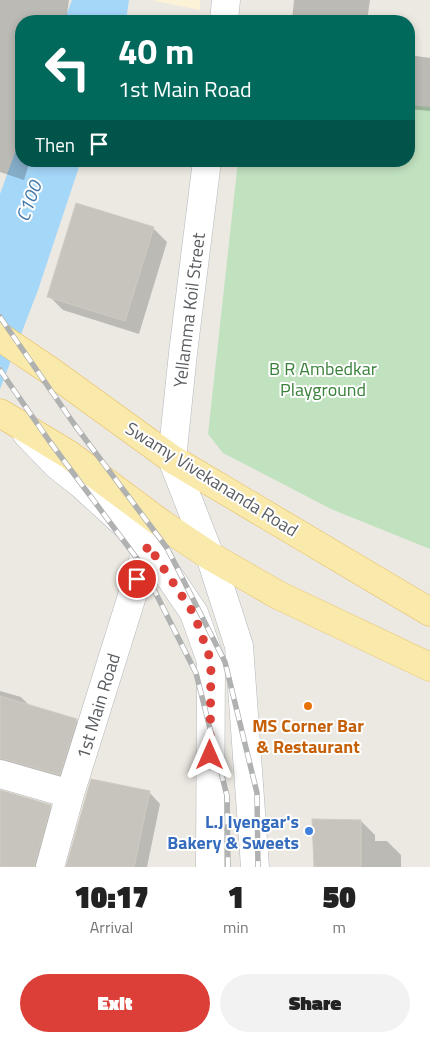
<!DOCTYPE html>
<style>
body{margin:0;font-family:"Titillium Web",sans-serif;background:#f2f2f2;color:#222;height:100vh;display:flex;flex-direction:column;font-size:19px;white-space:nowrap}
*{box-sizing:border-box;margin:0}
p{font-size:16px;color:#767676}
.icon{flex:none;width:28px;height:28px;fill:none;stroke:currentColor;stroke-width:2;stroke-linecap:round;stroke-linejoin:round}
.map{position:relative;height:867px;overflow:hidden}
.panel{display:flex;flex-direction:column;background:#fff;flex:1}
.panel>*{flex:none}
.banner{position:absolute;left:15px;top:15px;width:400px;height:152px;border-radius:20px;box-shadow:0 2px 8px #0003;background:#00695c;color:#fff;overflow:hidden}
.pin{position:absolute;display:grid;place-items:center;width:42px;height:42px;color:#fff;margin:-21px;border:2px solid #fff;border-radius:50%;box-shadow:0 1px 5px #0007}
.me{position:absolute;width:55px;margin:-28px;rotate:0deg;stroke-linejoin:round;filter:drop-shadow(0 0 4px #0008)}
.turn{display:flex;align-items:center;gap:18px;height:105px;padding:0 20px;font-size:22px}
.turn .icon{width:65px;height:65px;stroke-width:2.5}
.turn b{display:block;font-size:35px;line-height:42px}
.then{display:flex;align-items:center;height:48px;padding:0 20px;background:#0003;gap:10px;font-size:19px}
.eta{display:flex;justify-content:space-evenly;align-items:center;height:85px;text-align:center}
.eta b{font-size:30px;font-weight:800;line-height:35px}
.button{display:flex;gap:10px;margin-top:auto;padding:10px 20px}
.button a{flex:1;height:58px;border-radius:30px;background:#dc3f37;color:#fff;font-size:20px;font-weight:800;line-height:58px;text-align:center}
.button a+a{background:#f2f2f2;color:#222}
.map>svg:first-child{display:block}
.commercial{fill:#fbf2d8}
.green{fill:#c1e2bf}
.water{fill:#a5d7f9}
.shadow{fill:#0003}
.building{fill:#c7c4be;stroke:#d0cbc1}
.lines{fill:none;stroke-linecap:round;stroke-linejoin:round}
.street-casing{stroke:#b2b4b8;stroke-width:29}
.secondary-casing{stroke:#b3b7bb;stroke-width:29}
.primary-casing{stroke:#e7bc60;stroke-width:29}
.street{stroke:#fff;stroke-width:28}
.secondary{stroke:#fff;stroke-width:28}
.primary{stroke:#f9e9aa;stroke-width:28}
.rail-casing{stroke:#b0b1b1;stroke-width:5.5}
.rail{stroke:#fff;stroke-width:4;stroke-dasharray:11;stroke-linecap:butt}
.route{stroke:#dc3f37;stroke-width:9;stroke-dasharray:0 16.2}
.food-dot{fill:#e8710a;stroke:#fff;stroke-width:2}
.shop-dot{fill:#3f7fe0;stroke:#fff;stroke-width:2}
.labels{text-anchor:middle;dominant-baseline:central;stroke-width:4;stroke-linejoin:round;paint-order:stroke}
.street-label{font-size:18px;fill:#5a5e61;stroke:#fff}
.park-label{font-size:18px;fill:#3a803b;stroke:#fff}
.food-label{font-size:18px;font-weight:bold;fill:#c56008;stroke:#fff}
.shop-label{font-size:18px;font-weight:bold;fill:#366cbe;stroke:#fff;text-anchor:end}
.water-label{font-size:19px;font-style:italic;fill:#4478a9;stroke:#fff}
</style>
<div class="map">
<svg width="430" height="867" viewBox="0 0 430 867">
<rect width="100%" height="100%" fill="#ece9e2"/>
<path class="commercial" d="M155 0H200V10L155 1Z"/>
<path class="green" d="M409 105 430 107V549L331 509 223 453 208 434 238 161H409Z"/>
<path class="water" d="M72 0H129L126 21H64Z
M21 136V161H81L38 290 0 389V194Z"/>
<path class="shadow" d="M0 0H69L66 21H21V161H30L24 180 0 172Z
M294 0H370L367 21H292Z
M409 55 430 58V111L409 109Z
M153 228 167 242 139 334 63 310 49 296Z
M0 691 21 697 30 706 76 720 87 731 70 785 0 773Z
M0 791 50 806 61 817 47 867H0Z
M149 792 160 804 147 867H68Z
M361 821 375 835V841H387L401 855V867H315Z"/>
<path class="building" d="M76 203 154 227 125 321 47 297Z
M0 696 77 719 60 775 4 759H0Z
M91 779 150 791 134 867H66Z
M0 790 51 805 35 863V867H0Z
M312 819 361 820V867H314Z"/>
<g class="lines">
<g class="street-casing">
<path id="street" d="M0 774 70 794
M50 867 70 794 148 545"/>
</g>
<g class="secondary-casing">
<path id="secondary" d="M224 21 226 0
M207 161 183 353 172 459 210 556 239 646 255 867
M27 434 57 465 81 484 148 545 194 613 211 661 210 867"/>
</g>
<g class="primary-casing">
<path id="primary" d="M0 337 49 370 172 459 430 612
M0 413 68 454 162 524 210 556 278 595 430 667"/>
</g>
<use href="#street" class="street"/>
<use href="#secondary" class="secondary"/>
<use href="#primary" class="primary"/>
<g class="rail-casing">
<path id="rail" d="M0 317 74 424 167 548 225 662 257 793 258 867
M0 370 50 442 141 564 196 673 227 796 228 867"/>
</g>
<use href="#rail" class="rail"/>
</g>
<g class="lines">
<path class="route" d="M137 579 148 545 194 614 211 661 210 755"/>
</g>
<circle class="food-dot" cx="308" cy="706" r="5"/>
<circle class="shop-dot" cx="309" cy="831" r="5"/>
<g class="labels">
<g class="street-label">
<text transform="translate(189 310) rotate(-83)">Yellamma Koil Street</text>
<text transform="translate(212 479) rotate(32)">Swamy Vivekananda Road</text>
<text transform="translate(98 706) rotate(-73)">1st Main Road</text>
</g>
<g class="park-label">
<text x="323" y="368">B R Ambedkar<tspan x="323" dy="21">Playground</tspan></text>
</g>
<g class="food-label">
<text x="308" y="725">MS Corner Bar<tspan x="308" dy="21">&amp; Restaurant</tspan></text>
</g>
<g class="shop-label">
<text x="299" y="821">L.J Iyengar's<tspan x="299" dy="21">Bakery &amp; Sweets</tspan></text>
</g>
<g class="water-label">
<text transform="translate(28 201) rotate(-70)">C100</text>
</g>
</g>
</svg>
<div class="pin" style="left:137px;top:579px;background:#d93025"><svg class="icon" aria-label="arrive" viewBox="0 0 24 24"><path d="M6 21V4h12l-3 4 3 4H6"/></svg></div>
<svg class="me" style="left:210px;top:755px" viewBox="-20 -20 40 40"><path d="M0-17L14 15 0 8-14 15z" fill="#dc3f37" stroke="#fff" stroke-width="4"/></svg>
<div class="banner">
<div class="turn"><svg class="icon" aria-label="left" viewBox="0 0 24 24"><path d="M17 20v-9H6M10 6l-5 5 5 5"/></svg><div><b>40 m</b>1st Main Road</div></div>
<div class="then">Then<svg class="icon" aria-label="arrive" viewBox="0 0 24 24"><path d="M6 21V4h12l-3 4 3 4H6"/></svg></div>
</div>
</div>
<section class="panel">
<div class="eta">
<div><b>10:17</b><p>Arrival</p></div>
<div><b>1</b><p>min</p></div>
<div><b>50</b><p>m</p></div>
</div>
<div class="button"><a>Exit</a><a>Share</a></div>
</section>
